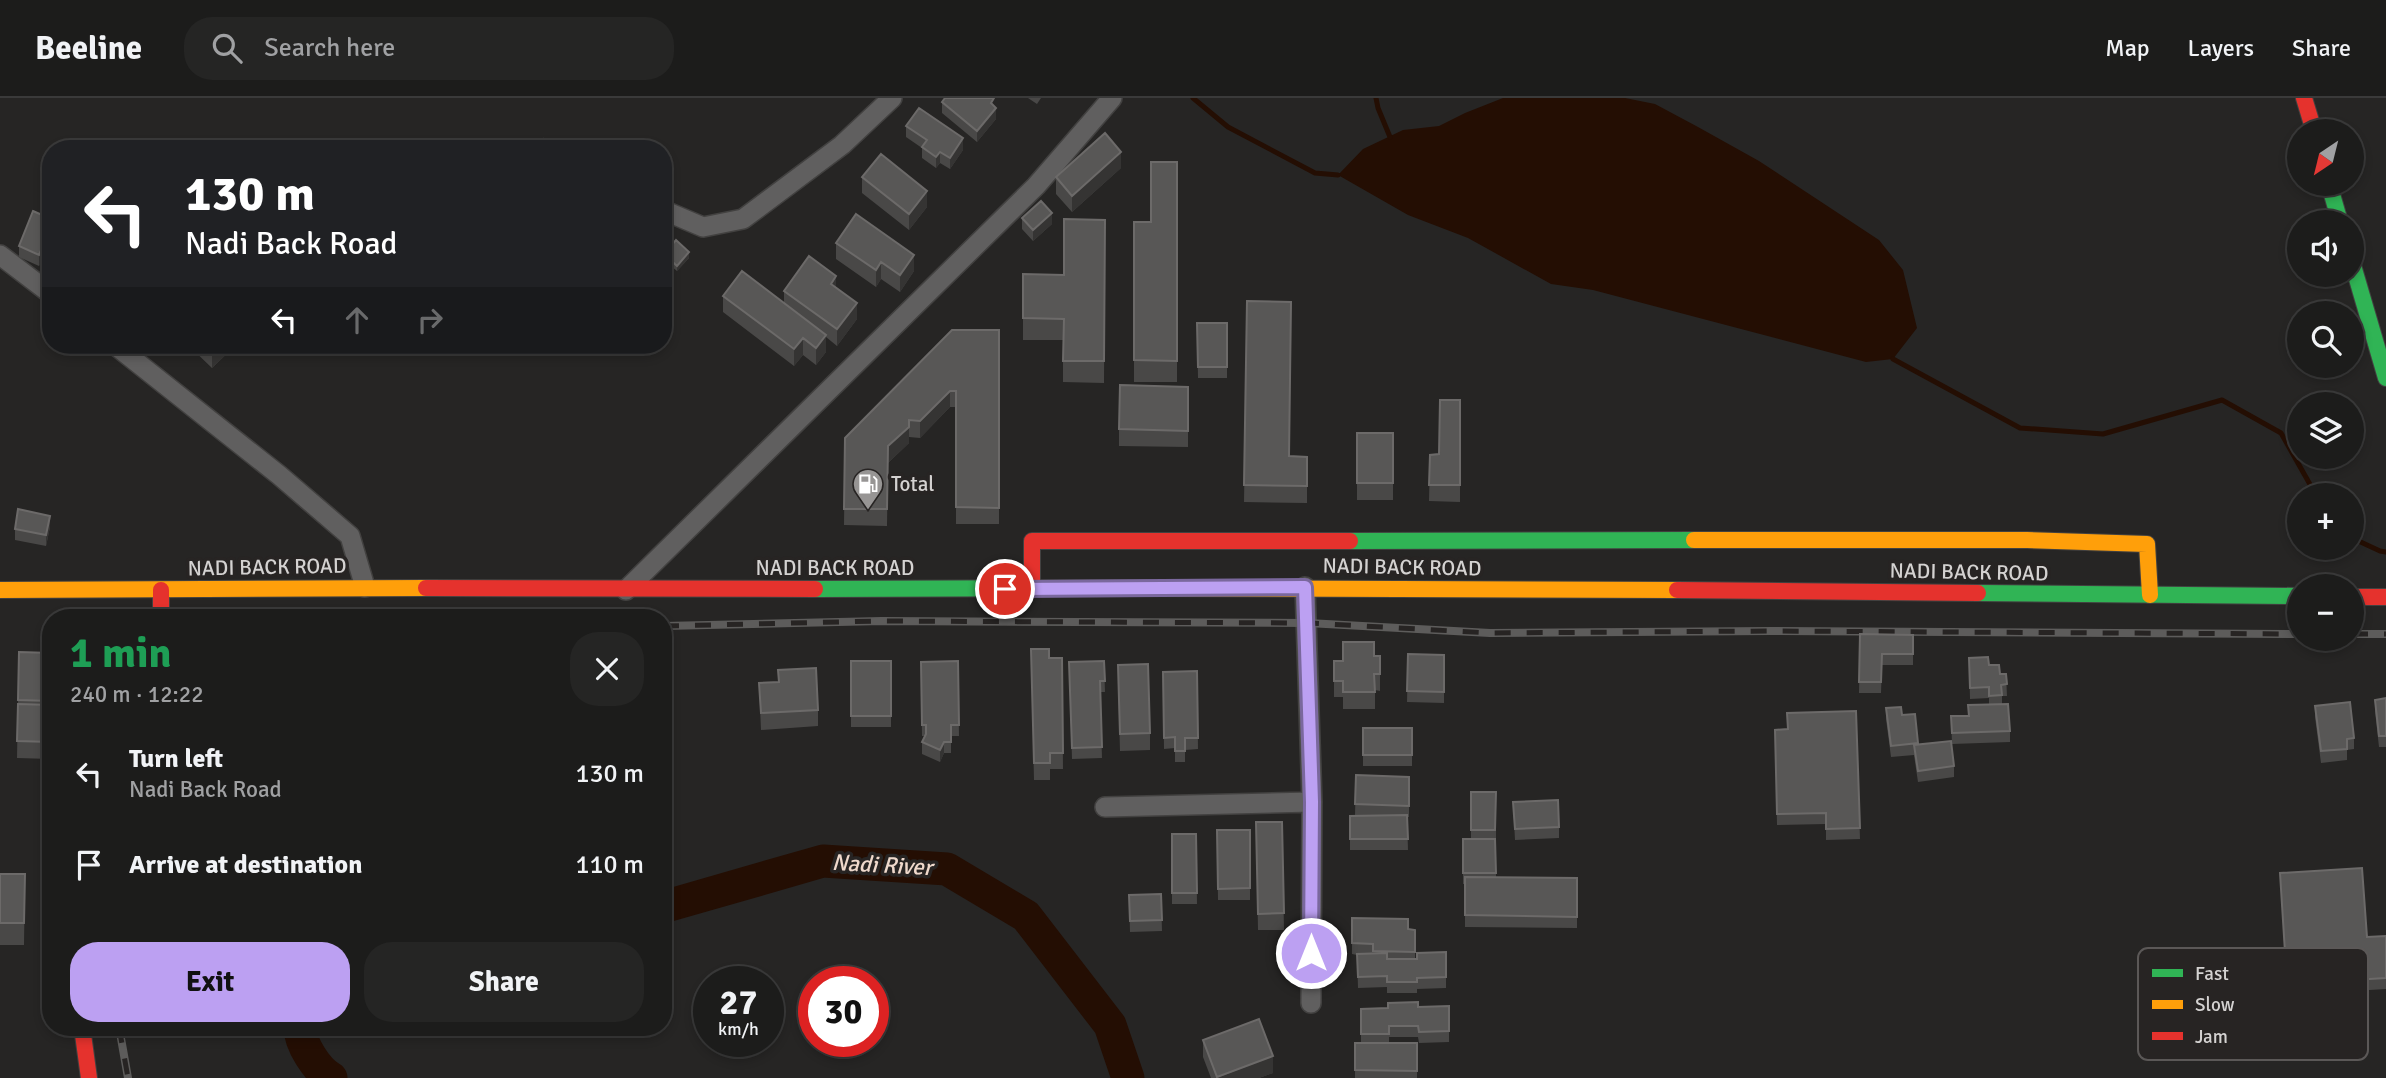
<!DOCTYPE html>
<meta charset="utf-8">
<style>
body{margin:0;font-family:Signika,sans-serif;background:#252524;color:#f1f3f6;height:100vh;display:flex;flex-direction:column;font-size:26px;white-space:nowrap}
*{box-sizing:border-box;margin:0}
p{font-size:23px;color:#a0a1a3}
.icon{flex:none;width:38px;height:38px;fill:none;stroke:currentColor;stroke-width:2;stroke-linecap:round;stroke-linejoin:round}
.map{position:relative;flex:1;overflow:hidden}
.details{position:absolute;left:42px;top:511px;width:630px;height:427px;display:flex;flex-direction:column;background:#1c1c1b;border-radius:28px;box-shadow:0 4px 10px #0003,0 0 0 2px #3a3a3a}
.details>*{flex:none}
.guide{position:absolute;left:42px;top:42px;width:630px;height:214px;border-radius:28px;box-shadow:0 4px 10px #0003,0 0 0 2px #3a3a3a;background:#202124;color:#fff;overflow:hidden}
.needle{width:46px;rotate:215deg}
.buttons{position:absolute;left:2287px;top:21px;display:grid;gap:14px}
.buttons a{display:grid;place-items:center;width:77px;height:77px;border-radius:50%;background:#1c1c1b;box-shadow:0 4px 10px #0003,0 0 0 2px #3a3a3a;font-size:35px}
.speed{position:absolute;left:693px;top:868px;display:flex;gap:14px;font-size:35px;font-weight:700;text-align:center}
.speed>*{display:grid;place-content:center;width:91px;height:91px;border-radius:50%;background:#1c1c1b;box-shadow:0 4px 10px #0003,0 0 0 2px #3a3a3a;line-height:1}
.speed small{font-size:18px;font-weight:400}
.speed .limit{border:10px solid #d22;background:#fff;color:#111}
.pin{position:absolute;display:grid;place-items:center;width:60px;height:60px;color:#fff;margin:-30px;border:4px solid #fff;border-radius:50%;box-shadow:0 2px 7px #0007}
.me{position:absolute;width:77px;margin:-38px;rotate:0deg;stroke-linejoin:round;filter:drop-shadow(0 0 5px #0008)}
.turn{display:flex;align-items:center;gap:24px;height:147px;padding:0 28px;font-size:32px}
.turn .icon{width:91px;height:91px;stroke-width:2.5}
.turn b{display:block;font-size:49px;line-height:60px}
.lanes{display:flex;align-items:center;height:66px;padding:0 28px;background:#0003;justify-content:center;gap:35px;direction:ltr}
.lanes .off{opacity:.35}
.round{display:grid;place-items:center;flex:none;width:74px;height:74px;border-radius:28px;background:#252524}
.head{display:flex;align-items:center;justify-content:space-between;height:119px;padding:0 28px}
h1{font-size:42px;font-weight:700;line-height:52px;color:#1e9e55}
.action{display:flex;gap:14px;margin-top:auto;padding:14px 28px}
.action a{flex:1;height:80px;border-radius:28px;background:#bca0f2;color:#111;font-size:28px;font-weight:700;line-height:80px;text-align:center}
.action a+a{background:#252524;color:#f1f3f6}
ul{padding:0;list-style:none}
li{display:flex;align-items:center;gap:21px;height:91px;padding:0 28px}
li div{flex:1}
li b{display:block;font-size:26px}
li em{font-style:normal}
header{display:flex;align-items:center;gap:42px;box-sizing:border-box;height:98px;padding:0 35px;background:#1c1c1b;border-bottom:2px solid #3a3a3a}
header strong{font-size:33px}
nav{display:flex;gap:38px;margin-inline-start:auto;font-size:24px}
.search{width:490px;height:63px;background:#252524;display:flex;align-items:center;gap:18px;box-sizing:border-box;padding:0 24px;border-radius:28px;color:#a0a1a3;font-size:26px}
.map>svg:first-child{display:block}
.water{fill:#240e03}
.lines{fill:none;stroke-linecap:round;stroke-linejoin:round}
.stream{stroke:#240e03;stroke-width:5}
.river{stroke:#240e03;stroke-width:33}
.street-casing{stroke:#424140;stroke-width:22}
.fast-casing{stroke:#424140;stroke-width:18}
.slow-casing{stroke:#424140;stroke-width:18}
.jam-casing{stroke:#424140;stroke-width:18}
.street{stroke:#605f5f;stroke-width:19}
.fast{stroke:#30b455;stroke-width:16}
.slow{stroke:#ff9f0a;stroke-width:16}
.jam{stroke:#e5322d;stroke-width:16}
.rail-casing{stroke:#5d5c5b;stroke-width:8}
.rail{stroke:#272423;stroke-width:5;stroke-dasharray:16;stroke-linecap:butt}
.wall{fill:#494847}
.shaded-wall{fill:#353433}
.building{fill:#585756;stroke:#6c6a69;stroke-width:2}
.route-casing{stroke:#7a689d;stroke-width:18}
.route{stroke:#bca0f2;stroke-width:12}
.labels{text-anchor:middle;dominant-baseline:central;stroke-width:7;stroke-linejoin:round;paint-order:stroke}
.poi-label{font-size:21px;fill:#d4d2d1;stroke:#272423;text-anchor:start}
.street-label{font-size:21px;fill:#d4d2d1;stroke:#272423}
.water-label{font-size:23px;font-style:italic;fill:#efd9cc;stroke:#272423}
.key{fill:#272423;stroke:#5b5857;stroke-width:2}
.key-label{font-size:19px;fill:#d4d2d1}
</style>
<header>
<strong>Beeline</strong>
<div class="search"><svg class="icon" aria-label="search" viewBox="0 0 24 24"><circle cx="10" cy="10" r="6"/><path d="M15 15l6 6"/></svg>Search here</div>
<nav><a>Map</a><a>Layers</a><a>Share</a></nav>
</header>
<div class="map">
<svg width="2386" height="980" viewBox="0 0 2386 980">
<rect width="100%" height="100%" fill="#262524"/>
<path class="water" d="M1503 0H1625L1655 6 1698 29 1759 63 1879 142 1903 172 1917 230 1893 261 1866 264 1593 192 1551 186 1468 140 1408 117 1338 77 1363 51 1403 32 1439 28 1465 15Z"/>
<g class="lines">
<path class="stream" d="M1193 0 1228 29 1315 75 1338 77
M1376 0 1378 10 1390 39
M1893 261 2020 330 2103 336 2222 302 2281 335 2316 397
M2352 440 2380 453 2386 454"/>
<path class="river" d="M663 809 823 763 947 771 1026 818 1110 927 1128 980
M300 929C300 946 317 972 331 980"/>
<g class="street-casing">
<path id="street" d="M663 112 703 129 743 121 842 47 892 0
M0 157 51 196
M115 247 279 377 350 438 365 489
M1305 489 1312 704 1311 905
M626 492 1036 88 1112 0
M1105 709 1312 704"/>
</g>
<g class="fast-casing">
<path id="fast" d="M2329 86 2340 124
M2352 164 2386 280
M1350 443 1694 442
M815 491 1137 490
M1978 495 2300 498"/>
</g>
<g class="slow-casing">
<path id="slow" d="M1694 442H2027L2147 446 2150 497
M1137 490 1677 492
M0 492 426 490"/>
</g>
<g class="jam-casing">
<path id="jam" d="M2304 0 2314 33
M426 490 815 491
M1032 491V443H1350
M161 492V520
M1677 492 1978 495
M2352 499H2386
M82 929 89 980"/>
</g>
<use href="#street" class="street"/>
<use href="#fast" class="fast"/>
<use href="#slow" class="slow"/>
<use href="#jam" class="jam"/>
<g class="rail-casing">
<path id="rail" d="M663 528 882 523 1308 525 1490 535 1770 533 2300 536
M2352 536H2386
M119 929 128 980"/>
</g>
<use href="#rail" class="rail"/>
</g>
<path class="wall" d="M1028 0H1041L1037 6Z
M942 4 995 8 996 21 977 44 942 15Z
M906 28 963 52 950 71 940 65 936 70 922 60V50L906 39Z
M1177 64V284H1134V124H1151Z
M1121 70 1072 114 1056 96V79Z
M862 79 927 109 909 132 862 95Z
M1022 120 1052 126 1033 143 1022 131Z
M51 121V140L39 168 19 159V148Z
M1105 122 1104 285 1063 284V242H1023V176L1064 177Z
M836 145 914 173 900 194 881 181 876 189 836 161Z
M664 156 689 160 677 173 664 162Z
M836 190 857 221 837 248 826 239V254L816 267 803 257 794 268 723 214V198L784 205V193Z
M1247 203 1289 358 1307 359V405L1244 404Z
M1197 225H1227V280H1198Z
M999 232V426H956V309H950L920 340 909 339V345L888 365 887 428 844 427 845 340Z
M188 247H236L212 270Z
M1188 289V349L1119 348V331Z
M1460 302V404L1429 403 1430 357 1439 356Z
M1357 335H1393V402H1357Z
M50 429 46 448 15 442V431Z
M1860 536 1913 537V567H1882L1881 595H1859Z
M1031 551 1049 560H1062L1063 671H1050V682H1034Z
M51 555V661L17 660 18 602Z
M1408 556 1444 557V605L1407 604Z
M1374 558H1380V593L1375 592V611H1343V599H1334V563H1343Z
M1969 560 1989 567 2000 576H2006L2007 598H2002V606L2010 633V644L1952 646 1951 618H1968L1989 607V600L1970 601Z
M851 563H891V629H851Z
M958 563 959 638H951V655H944L940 664 922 656V644L925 638H922L921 564Z
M1104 563 1105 594H1100L1102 660 1072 661 1069 564Z
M778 572 818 612V628L761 632 759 585 778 584Z
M1197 573 1198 651 1185 652V664H1175V650L1164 651 1163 574Z
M1118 583 1150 635V652L1120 653Z
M2386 600V649H2379L2375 613V602Z
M2315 608 2354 640V651L2347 652V662L2321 665 2315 619Z
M1886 610 1902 617 1915 616 1918 647 1954 668V679L1918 684 1914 657 1891 659 1886 621Z
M1856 613 1860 741 1826 742V726L1777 727 1775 632 1787 631Z
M1363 630H1412V668H1363Z
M1356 677 1409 679V719H1407L1408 752H1350V718L1355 717Z
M1471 694H1496V779L1577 780V830L1465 829V786H1463V741H1471Z
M1513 704 1559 729V740L1515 742Z
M1256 724H1282L1284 832H1258Z
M1217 732H1250V802H1218Z
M1172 736H1196L1197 806H1172Z
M2280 775 2367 839 2386 838V891L2287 897Z
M0 776H25L24 847H0Z
M1161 796 1162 833 1130 834 1129 797Z
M1352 820 1408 831 1415 832V861L1446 854V890L1417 891V895H1387V889L1358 890 1357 857 1352 856Z
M1449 908V944L1419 945 1418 939H1389V945H1417V980H1355V945H1361V911Z
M1203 942 1273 975 1259 980H1211L1203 959Z"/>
<path class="shaded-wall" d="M996 10V21L977 44V33Z
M963 40V52L950 71V60Z
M940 54V65L936 70V59Z
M1121 54V70L1072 114V98Z
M927 93V109L909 132V116Z
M1052 115V126L1033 143V132Z
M51 129V140L39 168V157Z
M689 154V160L677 173V168Z
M914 157V173L900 194V177Z
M881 164V181L876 189V172Z
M836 178V194L831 186Z
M857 205V221L837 248V231Z
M826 237V254L816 267V250Z
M803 240V257L794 268V251Z
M220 247H236L212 270V254Z
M950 293V309L920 340V323Z
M909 322V345L888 365 887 428 888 348Z
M50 418V429L46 448V437Z
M944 644V655L940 664V652Z
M1273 958V975L1259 980H1217Z"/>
<path class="building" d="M945 0H994L991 5 996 10 977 33 942 4Z
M919 10 963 40 950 60 940 54 936 59 922 49 927 42 906 28Z
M1105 35 1121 54 1072 98 1056 79Z
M544 41 559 51H537Z
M881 56 927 93 909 116 862 79Z
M1151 64H1177V263L1134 262V124H1151Z
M1041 103 1052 115 1033 132 1022 120Z
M33 113 51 121V129L39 157 19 148Z
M856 116 914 157 900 177 881 164 876 172 836 145Z
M1064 121 1105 122 1104 263H1063L1064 221 1023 220V176L1064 177Z
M676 142 689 154 677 168 664 156Z
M809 158 836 178 831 186 857 205 837 231 784 193Z
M742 173 826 237 816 250 803 240 794 251 723 198Z
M1247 203 1291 204 1289 358 1307 359V388L1244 387Z
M1197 225H1227V269H1198Z
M952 232H999V410L956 409V293H950L920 323 909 322V329L888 348 887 411H844L845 340Z
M205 247H220L212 254Z
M1120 287 1188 289V333L1119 331Z
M1440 302H1460V387H1429L1430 357 1439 356Z
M1357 335H1393V385H1357Z
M18 411 50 418 46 437 15 431Z
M1860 536 1913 537V556H1882L1881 584H1859Z
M1343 544H1374V558H1380V576H1374L1375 594H1343V583H1334V563H1343Z
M1031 551H1049V560H1062L1063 655H1050V665H1034Z
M19 554 51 555V603L18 602Z
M1408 556 1444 557V594L1407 593Z
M1988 559 1989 567H1999L2000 576H2006L2007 586 2001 587 2002 597 1989 598V589L1970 590 1969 560Z
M851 563H891V618H851Z
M958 563 959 627H951V644H944L940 652 922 644 926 636V627H922L921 564Z
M1104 563 1105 583H1100L1102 649 1072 650 1069 564Z
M1148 566 1150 635 1120 636 1118 567Z
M816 570 818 612 761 615 759 585 779 584 778 572Z
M1197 573 1198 640H1185V653H1175V639L1164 640 1163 574Z
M2386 600V638H2379L2375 602Z
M2350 604 2354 640 2347 641V651L2321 653 2315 608Z
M18 606 51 607V644L17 643Z
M2008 606 2010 633 1952 635 1951 618H1969L1968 607Z
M1901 609 1902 617 1915 616 1918 645 1891 648 1886 610Z
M1856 613 1860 730 1826 731V715L1777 716 1775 632 1788 631 1787 615Z
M1363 630H1412V657H1363Z
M1951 643 1954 668 1918 673 1914 647Z
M1356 677 1409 679V708L1355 706Z
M1471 694H1496L1495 732H1471Z
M1558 702 1559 729 1515 731 1513 704Z
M1407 717 1408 741H1350V718Z
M1256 724H1282L1284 815 1258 816Z
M1217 732H1250V790L1218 791Z
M1172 736H1196L1197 795H1172Z
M1463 741H1495L1496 775H1463Z
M2362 770 2367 839 2386 838V880L2287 886 2280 775Z
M0 776H25L24 825H0Z
M1465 779 1577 780V819L1465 817Z
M1161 796 1162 822 1130 823 1129 797Z
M1352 820 1408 821V831L1415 832V854L1373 853V846L1352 845Z
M1446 854V879L1417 880V884H1387V878L1358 879 1357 856 1387 855V861H1417V855Z
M1418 904V909L1449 908V933L1419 934 1418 928H1389V936H1361V911L1388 910V905Z
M1259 921 1273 958 1217 979 1203 942Z
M1355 945H1417V973L1355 972Z"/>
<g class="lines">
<g class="route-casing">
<path id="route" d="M1005 491 1305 489 1312 704 1311 855"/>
</g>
<use href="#route" class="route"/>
</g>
<defs>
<g id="fuel-pin" transform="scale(1.575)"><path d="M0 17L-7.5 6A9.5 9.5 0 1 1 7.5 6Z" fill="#979594" stroke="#272423"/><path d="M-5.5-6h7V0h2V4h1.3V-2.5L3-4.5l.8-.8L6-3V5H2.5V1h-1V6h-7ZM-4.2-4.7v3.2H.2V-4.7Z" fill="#fff"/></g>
</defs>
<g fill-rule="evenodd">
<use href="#fuel-pin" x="868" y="386"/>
</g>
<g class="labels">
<g class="poi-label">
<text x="891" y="386">Total</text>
</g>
<g class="street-label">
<text transform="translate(267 469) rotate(-1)">NADI BACK ROAD</text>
<text transform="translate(1402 469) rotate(1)">NADI BACK ROAD</text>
<text x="835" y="470">NADI BACK ROAD</text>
<text transform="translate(1969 474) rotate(1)">NADI BACK ROAD</text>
</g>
<g class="water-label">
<text transform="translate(882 767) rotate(3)">Nadi River</text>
</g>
</g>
<rect x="2138" y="850" width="230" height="112" rx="10" class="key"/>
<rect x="2152" y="871" width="31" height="8" fill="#30b455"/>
<rect x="2152" y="902" width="31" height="9" fill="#ff9f0a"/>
<rect x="2152" y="934" width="31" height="8" fill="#e5322d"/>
<g class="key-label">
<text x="2195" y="882">Fast</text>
<text x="2195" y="913">Slow</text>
<text x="2195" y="945">Jam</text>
</g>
</svg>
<div class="buttons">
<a><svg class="needle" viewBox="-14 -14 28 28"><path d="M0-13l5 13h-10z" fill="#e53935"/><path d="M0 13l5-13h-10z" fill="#a0a1a3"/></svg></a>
<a><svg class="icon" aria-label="sound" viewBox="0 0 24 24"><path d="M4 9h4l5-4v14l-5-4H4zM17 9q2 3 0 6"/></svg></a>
<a><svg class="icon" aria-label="search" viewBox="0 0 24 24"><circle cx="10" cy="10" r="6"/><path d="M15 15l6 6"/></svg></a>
<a><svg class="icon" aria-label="layers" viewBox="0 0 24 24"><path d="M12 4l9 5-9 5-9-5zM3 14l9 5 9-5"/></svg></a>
<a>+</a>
<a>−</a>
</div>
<div class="speed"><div>27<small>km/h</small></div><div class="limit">30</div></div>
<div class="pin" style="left:1005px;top:491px;background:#d93025"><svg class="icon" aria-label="arrive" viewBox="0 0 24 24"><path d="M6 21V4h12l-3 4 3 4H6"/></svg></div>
<svg class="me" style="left:1311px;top:855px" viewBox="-20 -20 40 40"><circle r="17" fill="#bca0f2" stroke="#fff" stroke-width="3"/><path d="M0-11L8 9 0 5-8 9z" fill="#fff"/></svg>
<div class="guide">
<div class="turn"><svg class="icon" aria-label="left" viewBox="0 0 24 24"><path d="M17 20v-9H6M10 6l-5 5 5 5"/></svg><div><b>130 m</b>Nadi Back Road</div></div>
<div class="lanes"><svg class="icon" aria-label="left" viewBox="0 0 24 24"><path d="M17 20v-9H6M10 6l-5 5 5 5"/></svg><svg class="icon off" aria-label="ahead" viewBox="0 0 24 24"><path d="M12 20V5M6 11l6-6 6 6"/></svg><svg class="icon off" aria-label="right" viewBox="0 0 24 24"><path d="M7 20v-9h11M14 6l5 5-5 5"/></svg></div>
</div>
<section class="details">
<div class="head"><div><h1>1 min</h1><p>240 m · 12:22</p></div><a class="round"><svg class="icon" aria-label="close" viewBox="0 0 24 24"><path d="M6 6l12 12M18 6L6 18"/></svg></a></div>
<ul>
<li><svg class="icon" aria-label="left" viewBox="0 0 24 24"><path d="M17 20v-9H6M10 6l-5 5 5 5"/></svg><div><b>Turn left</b><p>Nadi Back Road</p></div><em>130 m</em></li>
<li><svg class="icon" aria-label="arrive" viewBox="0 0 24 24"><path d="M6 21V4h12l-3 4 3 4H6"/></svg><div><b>Arrive at destination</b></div><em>110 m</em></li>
</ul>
<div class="action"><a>Exit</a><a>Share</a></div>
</section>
</div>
